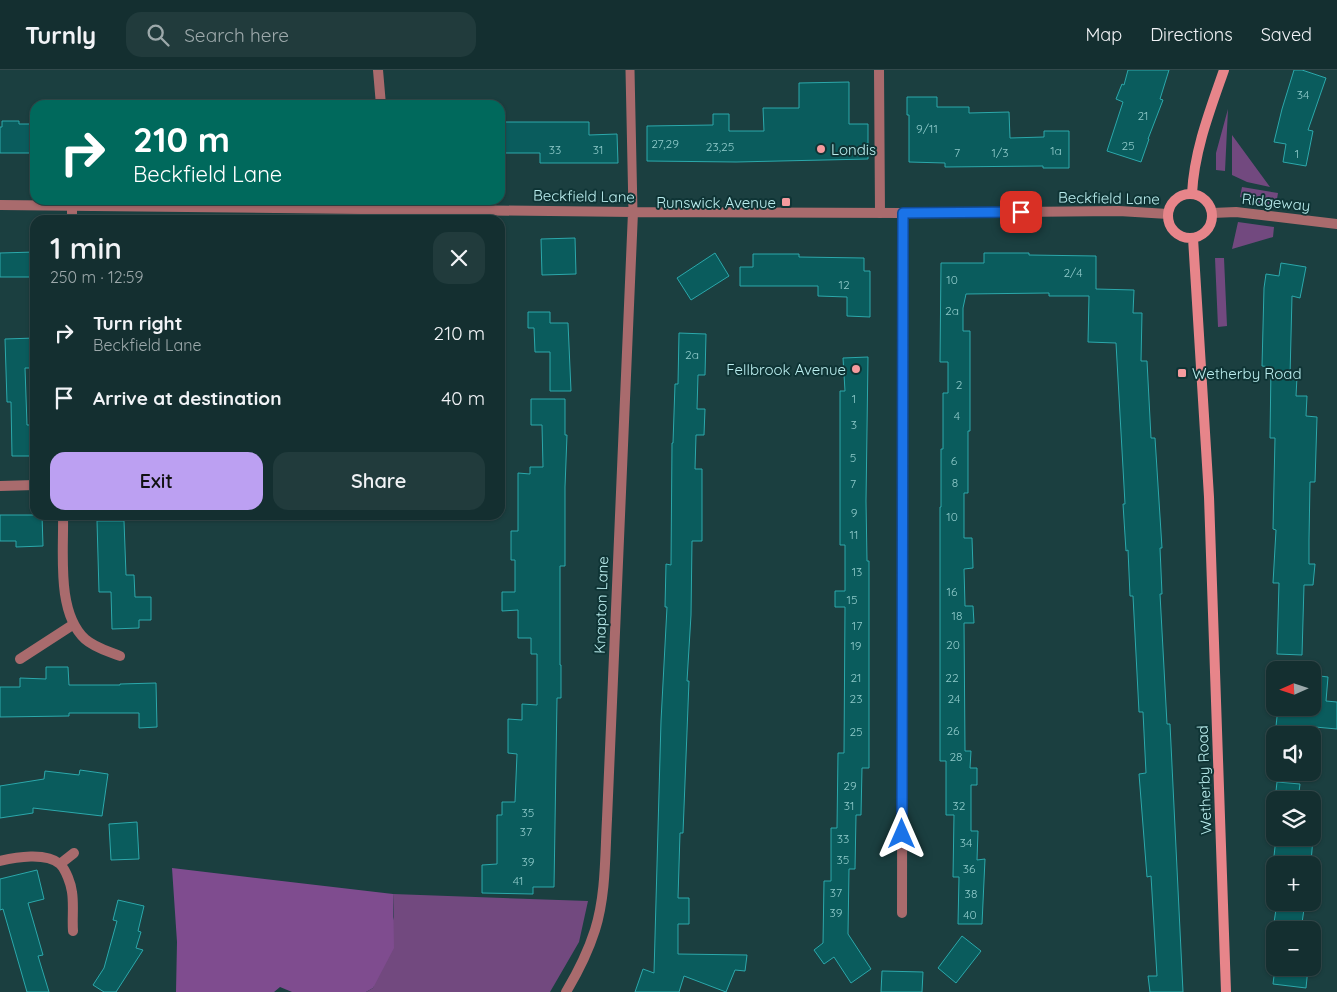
<!DOCTYPE html>
<meta charset="utf-8">
<style>
body{margin:0;font-family:Quicksand,sans-serif;background:#213b3c;color:#f1f3f6;height:100vh;display:flex;flex-direction:column;font-size:19px;white-space:nowrap}
*{box-sizing:border-box;margin:0}
p{font-size:16px;color:#9da9ab}
.icon{flex:none;width:28px;height:28px;fill:none;stroke:currentColor;stroke-width:2;stroke-linecap:round;stroke-linejoin:round}
.map{position:relative;flex:1;overflow:hidden}
.drawer{position:absolute;left:30px;top:145px;width:475px;height:305px;display:flex;flex-direction:column;background:#142f30;border-radius:15px;box-shadow:0 1px 4px #0004,0 0 0 1px #334a4c}
.drawer>*{flex:none}
.guide{position:absolute;left:30px;top:30px;width:475px;height:105px;border-radius:15px;box-shadow:0 1px 4px #0004,0 0 0 1px #334a4c;background:#00695c;color:#fff;overflow:hidden}
.needle{width:32px;rotate:267deg}
.buttons{position:absolute;left:1266px;top:591px;display:grid;gap:10px}
.buttons a{display:grid;place-items:center;width:55px;height:55px;border-radius:10px;background:#142f30;box-shadow:0 1px 4px #0004,0 0 0 1px #334a4c;font-size:25px}
.pin{position:absolute;display:grid;place-items:center;width:42px;height:42px;color:#fff;margin:-21px;border-radius:10px;box-shadow:0 2px 8px #0006}
.me{position:absolute;width:55px;margin:-28px;rotate:0deg;stroke-linejoin:round;filter:drop-shadow(0 0 4px #0008)}
.turn{display:flex;align-items:center;gap:18px;height:105px;padding:0 20px;font-size:22px}
.turn .icon{width:65px;height:65px;stroke-width:2.5}
.turn b{display:block;font-size:35px;line-height:42px}
.round{display:grid;place-items:center;flex:none;width:52px;height:52px;border-radius:15px;background:#213b3c}
.head{display:flex;align-items:center;justify-content:space-between;height:85px;padding:0 20px}
h1{font-size:30px;font-weight:600;line-height:38px}
.primary-button{display:flex;gap:10px;margin-top:auto;padding:10px 20px}
.primary-button a{flex:1;height:58px;border-radius:15px;background:#bca0f2;color:#111;font-size:20px;font-weight:600;line-height:58px;text-align:center}
.primary-button a+a{background:#213b3c;color:#f1f3f6}
ul{padding:0;list-style:none}
li{display:flex;align-items:center;gap:15px;height:65px;padding:0 20px}
li div{flex:1}
li b{display:block;font-size:19px}
li em{font-style:normal}
header{display:flex;align-items:center;gap:30px;box-sizing:border-box;height:70px;padding:0 25px;background:#142f30;border-bottom:1px solid #334a4c}
header strong{font-size:24px}
nav{display:flex;gap:28px;margin-inline-start:auto;font-size:18px}
.search{width:350px;height:45px;background:#213b3c;display:flex;align-items:center;gap:12px;box-sizing:border-box;padding:0 18px;border-radius:15px;color:#9da9ab;font-size:19px}
.map>svg:first-child{display:block}
.green{fill:#72497f}
.forest{fill:#7f4c8f}
.building{fill:#0a5c5d;stroke:#2ca8ab}
.lines{fill:none;stroke-linecap:round;stroke-linejoin:round}
.service{stroke:#a96b6d;stroke-width:9}
.minor{stroke:#a96b6d;stroke-width:10}
.tertiary{stroke:#a96b6d;stroke-width:10}
.secondary{stroke:#e7858a;stroke-width:10}
.route-casing{stroke:#114b97;stroke-width:12}
.route{stroke:#1a73e8;stroke-width:9}
.poi-dot{fill:#f59b9e;stroke:#0f3435;stroke-width:2}
.labels{text-anchor:middle;dominant-baseline:central;stroke-width:4;stroke-linejoin:round;paint-order:stroke}
.number-label{font-size:12px;fill:#8fcaca}
.poi-label{font-size:15px;fill:#bbeeef;stroke:#0f3435;text-anchor:start}
.street-label{font-size:15px;fill:#bbeeef;stroke:#0f3435}
</style>
<header>
<strong>Turnly</strong>
<div class="search"><svg class="icon" aria-label="search" viewBox="0 0 24 24"><circle cx="10" cy="10" r="6"/><path d="M15 15l6 6"/></svg>Search here</div>
<nav><a>Map</a><a>Directions</a><a>Saved</a></nav>
</header>
<div class="map">
<svg width="1337" height="922" viewBox="0 0 1337 922">
<rect width="100%" height="100%" fill="#1b3f40"/>
<path class="green" d="M1228 39 1225 101 1216 100V83Z
M1232 65 1270 117 1247 112 1232 105Z
M1242 117 1278 123 1276 135 1255 132 1240 127Z
M1238 152 1274 157 1273 167 1232 179Z
M1215 188H1224L1227 256 1218 257Z
M393 824 588 831 579 872 550 922H366L373 918 394 847Z"/>
<path class="forest" d="M172 798 393 824 394 878 373 918 366 922H292L280 917 274 922H176L177 872Z"/>
<path class="building" d="M1128 0H1169L1160 29 1163 30 1148 69H1149L1141 92 1107 81 1123 32 1116 29 1122 14 1124 15Z
M1294 0H1302L1326 8 1308 60 1313 61 1306 96 1283 92 1286 74 1274 72 1282 39Z
M849 12V54H868V89L736 92 647 91V56L713 55V44H729V61H764L763 38H799V13Z
M907 27H937V37H969V43L1009 42 1010 68 1044 67V61H1069V98H1043V96L945 97V93L909 92V45H907Z
M2 51H19V54H35V83H0V57H2Z
M500 52H589V65L617 64 618 93H540V83H500Z
M575 168 576 204 542 205 541 169Z
M35 182V207H0V183Z
M715 183 729 206 691 230 677 208Z
M984 183H1029V185L1096 186V219L1134 220 1133 243H1142L1141 291H1147L1151 368H1155L1162 478H1160L1162 524H1160L1167 654H1170L1183 922H1150L1148 906H1157L1151 806 1147 807 1139 704 1146 703 1143 642H1139L1133 526H1130L1128 480 1126 481 1123 434H1125L1116 273 1088 272 1089 226H1049V223L966 224 963 238V261H970V361H968V423H964V468H972L973 498 964 499 965 536H973L974 553H964L965 681H971L970 698H977V715H971V761H978L977 790 985 789 982 854H958L959 807H953L954 745H946V691H940V437H941V379H943V323H948V292H940L941 193H984Z
M753 184H799V187L864 188V201H870V247L847 246V227L818 226V216H740V197H753Z
M1281 193 1306 197 1300 228 1292 226 1290 306 1297 307 1296 326H1307L1306 346 1317 347 1315 412H1310L1309 470V494H1315L1313 515H1304L1302 585 1277 584 1279 513H1273L1276 460 1273 459 1275 368H1270L1271 297 1262 296 1264 218 1266 204 1279 206Z
M528 242H550V253H568L571 321H550V282H535L534 258H528Z
M679 263 706 264 705 305H698L697 339H705L704 365H696L695 399H702V471H692L691 545 687 611H689L683 763H680L678 828H689V854H678V884L747 885 745 901 735 900 726 922 684 906 679 922H635L643 899 654 903 661 651 667 537H665L666 494 671 495 672 373H673L675 314H678Z
M35 268V298H25L27 355H35V386H12L11 332H7L5 269Z
M868 287 866 431 867 491H869V698H862L861 745H856L855 799H849L848 864 871 899 851 913 834 887 824 894 814 880 823 873 824 811H831V758H837L838 683H844L845 537H835V521H845V475H840V321H845L843 288Z
M531 329H565V365H567L565 417V496H560V595H561V628H557L554 817H533V824L482 823V795L497 794V745H502V732H515L517 684 508 683V649L522 650V634L537 635V584H531V568H518V540L502 541V522H515V490H511V461H518V403L530 404V397H543L542 355H531Z
M0 445H42L43 476 16 477V471H0Z
M97 451H124L126 505H134L135 527H151V550H139V558L112 559 111 522H99Z
M46 597H68L69 615H120V614L156 613 157 657 139 658V643H69V646L0 647V617H20V608L46 609Z
M1312 605 1328 607 1326 631 1337 632V659L1304 656 1303 665H1275L1278 638H1312Z
M80 700 108 704 102 746 33 738V743L0 748V716L44 709 45 701 79 705Z
M1277 712 1300 714 1298 730H1275Z
M137 752 139 789 111 790 109 754Z
M1276 768H1313L1311 792 1302 791V795H1273Z
M37 800 44 829 28 833 43 885 38 886 49 922H27L3 839 0 840V809Z
M118 830 144 836 138 861 141 862 136 878 143 880 116 922H104L93 915 104 898 117 851 113 850Z
M1277 832H1305L1301 860H1273Z
M962 866 981 881 956 913 938 898Z
M1275 898H1308L1306 918 1273 914Z
M882 901 923 902 922 922H881Z"/>
<g class="lines">
<path class="service" d="M630 0 633 142"/>
<path class="minor" d="M378 0 381 35
M879 0 880 143
M389 130 390 139
M72 136V150
M0 416 35 415
M63 445C64 482 56 542 85 569 95 578 108 581 120 586
M20 589 74 554
M0 791C16 787 46 782 60 794 66 800 71 814 72 822 74 835 72 849 73 861
M60 794 74 783
M902 843 903 143"/>
<path class="tertiary" d="M0 135 633 142 903 143 1119 141 1168 144
M1212 143 1236 142 1337 154
M566 922C578 902 588 882 595 860 606 825 605 785 607 749L633 142"/>
<path class="secondary" d="M1168 146a22 22 0 1 1 44 0a22 22 0 1 1-44 0Z
M1192 124C1194 81 1210 40 1224 0
M1193 168 1209 427 1226 922"/>
</g>
<g class="lines">
<g class="route-casing">
<path id="route" d="M902 764 903 143 1021 142"/>
</g>
<use href="#route" class="route"/>
</g>
<g class="poi-dot">
<circle cx="821" cy="79" r="5"/>
<rect x="781" y="127" width="10" height="10" rx="2.5"/>
<circle cx="856" cy="299" r="5"/>
<rect x="1177" y="298" width="10" height="10" rx="2.5"/>
</g>
<g class="labels">
<g class="number-label">
<text x="1303" y="24">34</text>
<text x="1143" y="45">21</text>
<text x="927" y="58">9/11</text>
<text x="665" y="73">27,29</text>
<text x="1128" y="75">25</text>
<text x="720" y="76">23,25</text>
<text x="555" y="79">33</text>
<text x="598" y="79">31</text>
<text x="1056" y="80">1a</text>
<text x="957" y="82">7</text>
<text x="1000" y="82">1/3</text>
<text x="1297" y="83">1</text>
<text x="1073" y="202">2/4</text>
<text x="952" y="209">10</text>
<text x="844" y="214">12</text>
<text x="952" y="240">2a</text>
<text x="692" y="284">2a</text>
<text x="959" y="314">2</text>
<text x="854" y="328">1</text>
<text x="957" y="345">4</text>
<text x="854" y="354">3</text>
<text x="853" y="387">5</text>
<text x="954" y="390">6</text>
<text x="955" y="412">8</text>
<text x="853" y="413">7</text>
<text x="854" y="442">9</text>
<text x="952" y="446">10</text>
<text x="854" y="464">11</text>
<text x="857" y="501">13</text>
<text x="952" y="521">16</text>
<text x="852" y="529">15</text>
<text x="957" y="545">18</text>
<text x="857" y="555">17</text>
<text x="953" y="574">20</text>
<text x="856" y="575">19</text>
<text x="856" y="607">21</text>
<text x="952" y="607">22</text>
<text x="856" y="628">23</text>
<text x="954" y="628">24</text>
<text x="953" y="660">26</text>
<text x="856" y="661">25</text>
<text x="956" y="686">28</text>
<text x="850" y="715">29</text>
<text x="849" y="735">31</text>
<text x="959" y="735">32</text>
<text x="528" y="742">35</text>
<text x="526" y="761">37</text>
<text x="843" y="768">33</text>
<text x="966" y="772">34</text>
<text x="843" y="789">35</text>
<text x="528" y="791">39</text>
<text x="969" y="798">36</text>
<text x="518" y="810">41</text>
<text x="836" y="822">37</text>
<text x="971" y="823">38</text>
<text x="836" y="842">39</text>
<text x="970" y="844">40</text>
</g>
<g class="poi-label">
<text x="831" y="79">Londis</text>
<text x="776" y="132" text-anchor="end">Runswick Avenue</text>
<text x="846" y="299" text-anchor="end">Fellbrook Avenue</text>
<text x="1192" y="303">Wetherby Road</text>
</g>
<g class="street-label">
<text transform="translate(584 126) rotate(1)">Beckfield Lane</text>
<text transform="translate(1109 128) rotate(1)">Beckfield Lane</text>
<text transform="translate(1276 132) rotate(6)">Ridgeway</text>
<text transform="translate(601 535) rotate(-88)">Knapton Lane</text>
<text transform="translate(1204 710) rotate(-92)">Wetherby Road</text>
</g>
</g>
</svg>
<div class="buttons">
<a><svg class="needle" viewBox="-14 -14 28 28"><path d="M0-13l5 13h-10z" fill="#e53935"/><path d="M0 13l5-13h-10z" fill="#9da9ab"/></svg></a>
<a><svg class="icon" aria-label="sound" viewBox="0 0 24 24"><path d="M4 9h4l5-4v14l-5-4H4zM17 9q2 3 0 6"/></svg></a>
<a><svg class="icon" aria-label="layers" viewBox="0 0 24 24"><path d="M12 4l9 5-9 5-9-5zM3 14l9 5 9-5"/></svg></a>
<a>+</a>
<a>−</a>
</div>
<div class="pin" style="left:1021px;top:142px;background:#d93025"><svg class="icon" aria-label="arrive" viewBox="0 0 24 24"><path d="M6 21V4h12l-3 4 3 4H6"/></svg></div>
<svg class="me" style="left:902px;top:764px" viewBox="-20 -20 40 40"><path d="M0-17L14 15 0 8-14 15z" fill="#1a73e8" stroke="#fff" stroke-width="4"/></svg>
<div class="guide">
<div class="turn"><svg class="icon" aria-label="right" viewBox="0 0 24 24"><path d="M7 20v-9h11M14 6l5 5-5 5"/></svg><div><b>210 m</b>Beckfield Lane</div></div>
</div>
<section class="drawer">
<div class="head"><div><h1>1 min</h1><p>250 m · 12:59</p></div><a class="round"><svg class="icon" aria-label="close" viewBox="0 0 24 24"><path d="M6 6l12 12M18 6L6 18"/></svg></a></div>
<ul>
<li><svg class="icon" aria-label="right" viewBox="0 0 24 24"><path d="M7 20v-9h11M14 6l5 5-5 5"/></svg><div><b>Turn right</b><p>Beckfield Lane</p></div><em>210 m</em></li>
<li><svg class="icon" aria-label="arrive" viewBox="0 0 24 24"><path d="M6 21V4h12l-3 4 3 4H6"/></svg><div><b>Arrive at destination</b></div><em>40 m</em></li>
</ul>
<div class="primary-button"><a>Exit</a><a>Share</a></div>
</section>
</div>
